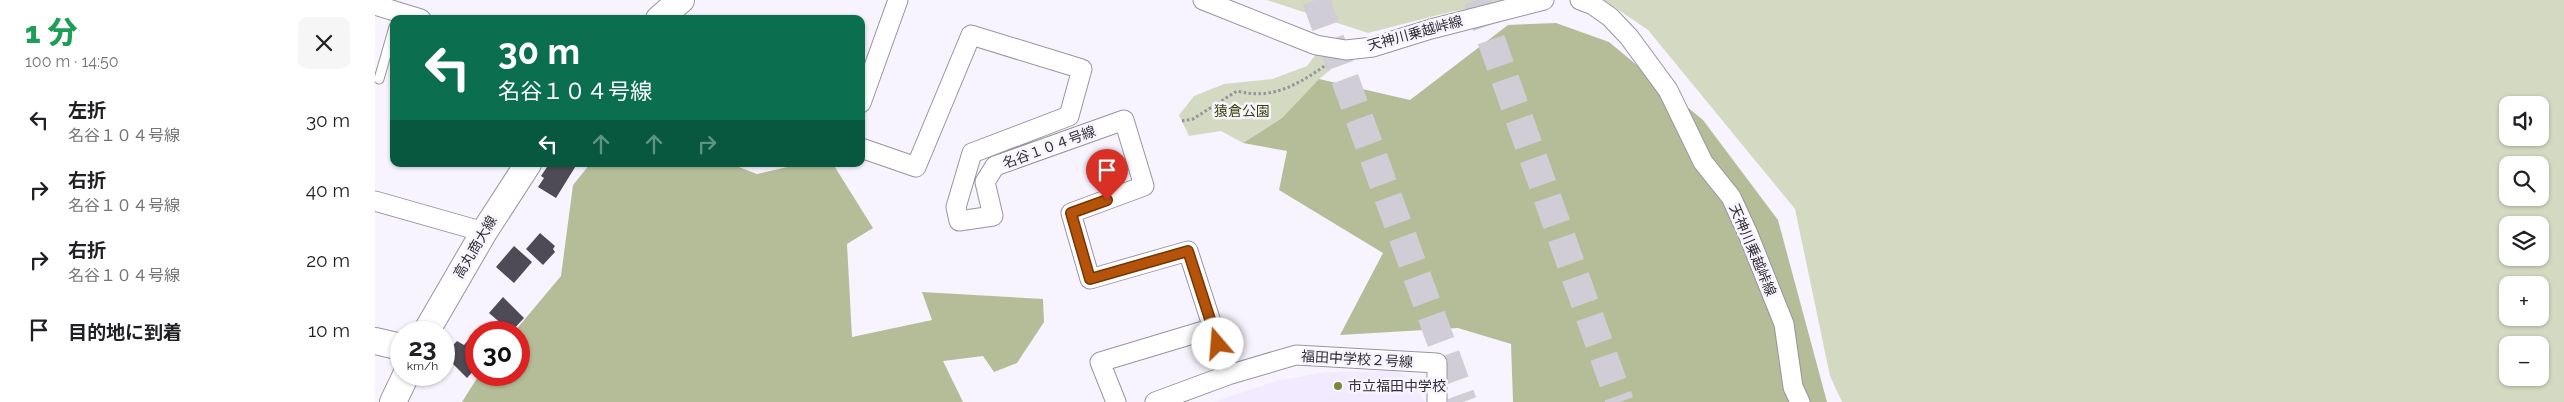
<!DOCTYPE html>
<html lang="ja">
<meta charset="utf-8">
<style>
body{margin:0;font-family:Raleway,"Noto Sans JP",sans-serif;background:#f6f6f6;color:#202124;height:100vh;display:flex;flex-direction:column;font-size:19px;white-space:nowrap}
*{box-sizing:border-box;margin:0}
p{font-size:16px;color:#757577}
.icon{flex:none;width:28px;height:28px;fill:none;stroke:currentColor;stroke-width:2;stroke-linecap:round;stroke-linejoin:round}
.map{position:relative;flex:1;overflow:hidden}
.drawer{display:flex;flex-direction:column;background:#fff;width:375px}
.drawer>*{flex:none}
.top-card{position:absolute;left:15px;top:15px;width:475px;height:152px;border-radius:10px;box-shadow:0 1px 4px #0004;background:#0b6e4f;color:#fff;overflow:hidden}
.fabs{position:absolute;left:2124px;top:96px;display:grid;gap:10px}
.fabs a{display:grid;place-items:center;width:50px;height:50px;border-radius:10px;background:#fff;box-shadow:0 1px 4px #0004;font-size:25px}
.speed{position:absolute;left:15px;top:321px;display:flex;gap:10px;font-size:25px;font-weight:700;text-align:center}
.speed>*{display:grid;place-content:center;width:65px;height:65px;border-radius:50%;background:#fff;box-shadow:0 1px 4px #0004;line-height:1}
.speed small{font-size:12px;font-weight:400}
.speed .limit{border:8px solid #d22;background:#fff;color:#111}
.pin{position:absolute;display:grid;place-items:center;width:42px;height:42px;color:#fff;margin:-51px -21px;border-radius:50% 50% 50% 0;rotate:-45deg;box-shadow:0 0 5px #0007}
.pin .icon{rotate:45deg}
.me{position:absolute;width:55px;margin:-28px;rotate:342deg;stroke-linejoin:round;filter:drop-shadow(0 0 4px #0008)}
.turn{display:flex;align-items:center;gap:18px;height:105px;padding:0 25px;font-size:22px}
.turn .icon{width:65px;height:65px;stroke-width:2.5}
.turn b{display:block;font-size:35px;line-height:42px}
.lanes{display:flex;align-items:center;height:48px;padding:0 25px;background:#0003;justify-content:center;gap:25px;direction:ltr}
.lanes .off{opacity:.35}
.round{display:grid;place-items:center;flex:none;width:52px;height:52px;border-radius:10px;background:#f6f6f6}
.summary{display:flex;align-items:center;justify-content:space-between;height:85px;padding:0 25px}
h1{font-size:30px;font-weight:800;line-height:38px;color:#1e9e55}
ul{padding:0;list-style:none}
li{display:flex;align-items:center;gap:15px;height:70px;padding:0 25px}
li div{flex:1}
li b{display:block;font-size:19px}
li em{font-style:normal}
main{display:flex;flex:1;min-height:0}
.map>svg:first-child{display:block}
.built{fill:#f2eafe}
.green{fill:#d4dac2;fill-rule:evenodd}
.forest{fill:#b4bd98}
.building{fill:#4f4b56}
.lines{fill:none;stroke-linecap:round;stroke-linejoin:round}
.highway-tunnel{stroke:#d0cdd6;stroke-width:28;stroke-dasharray:28 14;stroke-linecap:butt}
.lane-casing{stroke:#9893a0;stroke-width:11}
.street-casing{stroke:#9893a0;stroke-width:21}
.secondary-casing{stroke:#9893a0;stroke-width:28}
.path{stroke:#95929a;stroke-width:3;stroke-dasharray:2.5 2.5;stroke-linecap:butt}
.lane{stroke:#fff;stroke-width:9}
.street{stroke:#fff;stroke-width:19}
.secondary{stroke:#fff;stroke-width:26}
.route-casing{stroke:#753606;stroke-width:12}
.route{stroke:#b45309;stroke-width:9}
.poi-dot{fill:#798836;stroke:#f8f4ff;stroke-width:2}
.labels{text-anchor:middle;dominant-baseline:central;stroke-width:5;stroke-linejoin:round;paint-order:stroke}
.street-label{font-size:14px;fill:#312f34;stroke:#f8f4ff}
.park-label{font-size:14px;fill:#3a4304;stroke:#f8f4ff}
.poi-label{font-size:14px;fill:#312f34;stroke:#f8f4ff;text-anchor:start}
</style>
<main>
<section class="drawer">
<div class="summary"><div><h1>1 分</h1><p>100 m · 14:50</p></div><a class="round"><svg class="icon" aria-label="close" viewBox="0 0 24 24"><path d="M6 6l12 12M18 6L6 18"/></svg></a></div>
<ul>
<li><svg class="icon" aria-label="left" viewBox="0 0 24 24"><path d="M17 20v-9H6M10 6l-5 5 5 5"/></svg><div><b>左折</b><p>名谷１０４号線</p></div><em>30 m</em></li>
<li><svg class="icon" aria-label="right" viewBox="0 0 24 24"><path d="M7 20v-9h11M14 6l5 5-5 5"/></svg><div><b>右折</b><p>名谷１０４号線</p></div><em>40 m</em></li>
<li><svg class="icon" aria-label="right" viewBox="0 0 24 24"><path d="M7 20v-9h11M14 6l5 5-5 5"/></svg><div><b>右折</b><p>名谷１０４号線</p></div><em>20 m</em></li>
<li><svg class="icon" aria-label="arrive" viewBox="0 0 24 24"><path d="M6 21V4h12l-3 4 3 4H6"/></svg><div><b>目的地に到着</b></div><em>10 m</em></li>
</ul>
</section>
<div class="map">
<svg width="2189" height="402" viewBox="0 0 2189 402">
<rect width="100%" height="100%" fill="#f8f4ff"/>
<path class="built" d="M1023 371 1035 380 1050 402H839L901 381 950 372Z"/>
<path class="green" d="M892 0H1143L1075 12 993 33Z
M1229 0H2189V402H1467L1455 376 1420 209 1273 30ZM2132 105H2165V138H2132ZM2132 165H2165V198H2132ZM2132 225H2165V258H2132ZM2132 285H2165V318H2132ZM2132 345H2165V378H2132Z
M944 50 974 55 944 79 907 118 868 143 846 131 814 136 804 115 819 96 849 84 897 79 932 66Z"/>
<path class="forest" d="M1181 23 1234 42 1328 120 1403 220 1452 402H1138L1136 344 1083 328 965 335 1008 253 904 190 912 151 868 143 907 118 944 79 1035 100 1133 25Z
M215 164H356L382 174 426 164H458L498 228 472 244 477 337 557 320 547 292 668 299 669 322 642 363 619 372 608 356 568 361 588 402H87L104 375H144V332H139L186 276 198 185Z"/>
<path class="building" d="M174 164H202L181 198 163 187 169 178 166 176Z
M165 233 180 246 178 249 180 252 168 265 151 249Z
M139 246 157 262 139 283 121 267Z
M128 297 149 318 136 332 114 313Z
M101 331V368L92 378 69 355 82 341 89 345Z"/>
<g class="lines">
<path class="highway-tunnel" d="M941 0 1088 402
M1102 0 1245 402"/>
<g class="lane-casing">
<path id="lane" d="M4 79 19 27"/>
</g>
<g class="street-casing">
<path id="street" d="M828 0 941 45 971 50 998 47 1056 29 1169 0
M1205 0 1218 5 1235 17 1254 37 1293 90 1328 162 1356 197 1373 234 1409 324 1418 387 1425 402
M0 5 46 19
M486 103 523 0
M486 148 541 167 596 35 707 69 694 116 597 153 581 207 584 221 618 216 610 182 620 166 749 120 769 186 696 213 715 279 813 251 838 328
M0 201 109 232
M741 402 725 362 838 328 853 375
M780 402 853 375 921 355 1062 363V402"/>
</g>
<g class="secondary-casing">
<path id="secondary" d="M284 19 306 0
M51 332 109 232 153 164
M0 341 26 347
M18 402 31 375"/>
</g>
<path class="path" d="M807 121 818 119 862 91C898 100 922 85 951 65"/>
<use href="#lane" class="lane"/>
<use href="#street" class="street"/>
<use href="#secondary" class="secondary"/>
</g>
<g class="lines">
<g class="route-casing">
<path id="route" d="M732 200 696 213 715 279 813 251 843 344"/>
</g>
<use href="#route" class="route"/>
</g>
<circle class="poi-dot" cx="963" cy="386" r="5"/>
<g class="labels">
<g class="street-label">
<text transform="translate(1040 33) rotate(-15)">天神川乗越峠線</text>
<text transform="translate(674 147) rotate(-20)">名谷１０４号線</text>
<text transform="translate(100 247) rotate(-59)">高丸商大線</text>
<text transform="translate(1378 250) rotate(67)">天神川乗越峠線</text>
<text transform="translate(982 359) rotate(3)">福田中学校２号線</text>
</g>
<g class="park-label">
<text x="867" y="111">猿倉公園</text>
</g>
<g class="poi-label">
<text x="973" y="386">市立福田中学校</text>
</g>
</g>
</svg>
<div class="fabs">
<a><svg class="icon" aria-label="sound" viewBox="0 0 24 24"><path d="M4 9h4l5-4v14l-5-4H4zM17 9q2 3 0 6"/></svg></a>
<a><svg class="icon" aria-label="search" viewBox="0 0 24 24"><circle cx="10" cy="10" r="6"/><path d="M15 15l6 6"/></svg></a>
<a><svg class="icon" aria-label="layers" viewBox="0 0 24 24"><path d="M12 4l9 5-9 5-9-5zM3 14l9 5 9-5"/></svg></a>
<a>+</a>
<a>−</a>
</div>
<div class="speed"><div>23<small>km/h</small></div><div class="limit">30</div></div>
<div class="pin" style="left:732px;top:200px;background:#d93025"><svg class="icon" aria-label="arrive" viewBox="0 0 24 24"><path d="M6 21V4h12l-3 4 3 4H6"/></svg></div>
<svg class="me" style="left:843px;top:344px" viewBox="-20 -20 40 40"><circle r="19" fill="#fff"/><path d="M0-13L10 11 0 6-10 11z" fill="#b45309"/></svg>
<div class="top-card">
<div class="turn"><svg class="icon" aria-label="left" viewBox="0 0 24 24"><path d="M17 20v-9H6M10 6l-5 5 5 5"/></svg><div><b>30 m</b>名谷１０４号線</div></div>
<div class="lanes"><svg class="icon" aria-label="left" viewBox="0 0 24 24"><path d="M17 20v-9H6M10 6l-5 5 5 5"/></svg><svg class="icon off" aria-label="ahead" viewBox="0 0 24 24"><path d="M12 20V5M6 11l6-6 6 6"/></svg><svg class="icon off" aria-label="ahead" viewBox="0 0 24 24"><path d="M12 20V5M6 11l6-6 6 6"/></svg><svg class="icon off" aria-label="right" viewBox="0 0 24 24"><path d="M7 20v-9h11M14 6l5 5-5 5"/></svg></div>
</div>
</div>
</main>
